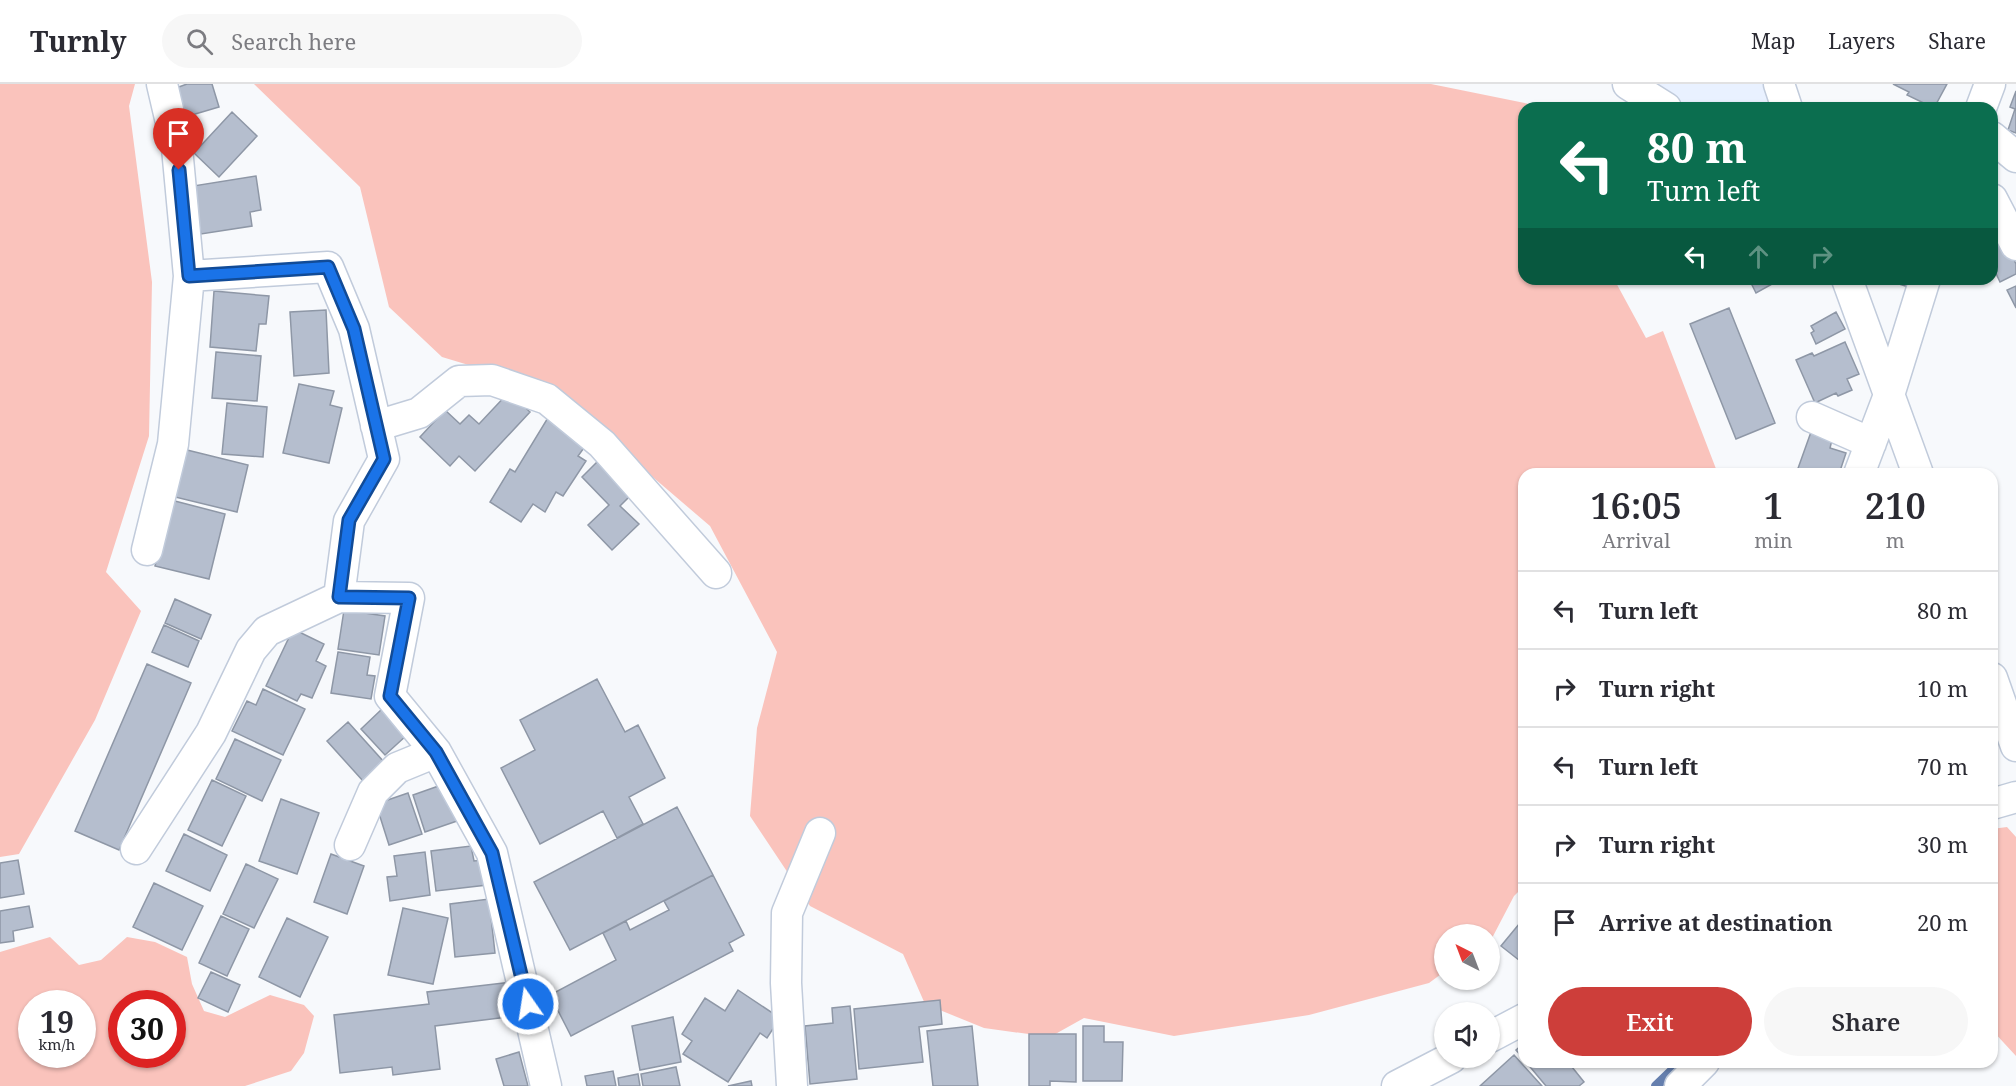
<!DOCTYPE html>
<style>
body{margin:0;font-family:"Noto Serif",serif;background:#f7f7f7;color:#2b2b33;height:100vh;display:flex;flex-direction:column;font-size:22px;white-space:nowrap}
*{box-sizing:border-box;margin:0}
p{font-size:20px;color:#7c7c81}
.icon{flex:none;width:33px;height:33px;fill:none;stroke:currentColor;stroke-width:2;stroke-linecap:round;stroke-linejoin:round}
.map{position:relative;flex:1;overflow:hidden}
.details{position:absolute;left:1518px;top:384px;width:480px;height:600px;display:flex;flex-direction:column;background:#fff;border-radius:18px;box-shadow:0 2px 4px #0004}
.details>*{flex:none}
.hud{position:absolute;left:1518px;top:18px;width:480px;height:183px;border-radius:18px;box-shadow:0 2px 4px #0004;background:#0b6e4f;color:#fff;overflow:hidden}
.needle{width:39px;rotate:318deg}
.buttons{position:absolute;left:1434px;top:840px;display:grid;gap:12px}
.buttons a{display:grid;place-items:center;width:66px;height:66px;border-radius:50%;background:#fff;box-shadow:0 2px 4px #0004;font-size:30px}
.speed{position:absolute;left:18px;top:906px;display:flex;gap:12px;font-size:30px;font-weight:700;text-align:center}
.speed>*{display:grid;place-content:center;width:78px;height:78px;border-radius:50%;background:#fff;box-shadow:0 2px 4px #0004;line-height:1}
.speed small{font-size:15px;font-weight:400}
.speed .limit{border:9px solid #d22;background:#fff;color:#111}
.pin{position:absolute;display:grid;place-items:center;width:51px;height:51px;color:#fff;margin:-62px -26px;border-radius:50% 50% 50% 0;rotate:-45deg;box-shadow:0 0 6px #0007}
.pin .icon{rotate:45deg}
.me{position:absolute;width:66px;margin:-33px;rotate:347deg;stroke-linejoin:round;filter:drop-shadow(0 0 4px #0008)}
.turn{display:flex;align-items:center;gap:21px;height:126px;padding:0 30px;font-size:27px}
.turn .icon{width:78px;height:78px;stroke-width:2.5}
.turn b{display:block;font-size:42px;line-height:51px}
.lanes{display:flex;align-items:center;height:57px;padding:0 30px;background:#0003;justify-content:center;gap:30px;direction:ltr}
.lanes .off{opacity:.35}
.eta{display:flex;justify-content:space-evenly;align-items:center;height:102px;text-align:center}
.eta b{font-size:36px;font-weight:600;line-height:42px}
.action{display:flex;gap:12px;margin-top:auto;padding:12px 30px}
.action a{flex:1;height:69px;border-radius:36px;background:#cd3e3a;color:#fff;font-size:24px;font-weight:600;line-height:69px;text-align:center}
.action a+a{background:#f7f7f7;color:#2b2b33}
ul{padding:0;list-style:none}
li{display:flex;align-items:center;gap:18px;height:78px;padding:0 30px;border-top:2px solid #e1e1e2}
li div{flex:1}
li b{display:block;font-size:22px}
li em{font-style:normal}
header{display:flex;align-items:center;gap:36px;box-sizing:border-box;height:84px;padding:0 30px;background:#fff;border-bottom:2px solid #e1e1e2}
header strong{font-size:28px}
nav{display:flex;gap:33px;margin-inline-start:auto;font-size:21px}
.search{width:420px;height:54px;background:#f7f7f7;display:flex;align-items:center;gap:15px;box-sizing:border-box;padding:0 21px;border-radius:33px;color:#7c7c81;font-size:22px}
.map>svg:first-child{display:block}
.built{fill:#e9f1ff}
.green{fill:#fac3bc;fill-rule:evenodd}
.lines{fill:none;stroke-linecap:round;stroke-linejoin:round}
.stream{stroke:#657fae;stroke-width:10}
.building{fill:#b5bece;stroke:#8e97a6;stroke-width:1.5}
.street-casing{stroke:#c1cbdb;stroke-width:33}
.street{stroke:#fff;stroke-width:30}
.route-casing{stroke:#114b97;stroke-width:15}
.route{stroke:#1a73e8;stroke-width:10}
</style>
<header>
<strong>Turnly</strong>
<div class="search"><svg class="icon" aria-label="search" viewBox="0 0 24 24"><circle cx="10" cy="10" r="6"/><path d="M15 15l6 6"/></svg>Search here</div>
<nav><a>Map</a><a>Layers</a><a>Share</a></nav>
</header>
<div class="map">
<svg width="2016" height="1002" viewBox="0 0 2016 1002">
<rect width="100%" height="100%" fill="#f7f9fc"/>
<path class="built" d="M1655 0H1766L1774 24H1691Z"/>
<path class="green" d="M0 0H135L129 22 152 198 149 352 106 488 141 527 95 636 19 770 0 773Z
M254 0H1431L1549 24H1524V195H1614L1646 254 1663 247 1718 390H1524V802L1514 812 1491 856 1490 857V850H1444V888L1429 899 1309 931 1174 952 1084 934 1050 953 984 944 925 920 903 870 810 822 750 732 757 644 777 568 710 442 551 306 442 273 389 223 360 103Z
M2007 743 2016 753V972L1992 946V745Z
M50 853 79 881 101 876 127 853 155 858 187 873 192 900 204 927 225 933 270 911 304 921 314 932 304 969 291 987 245 1002H0V868ZM32 920H82V970H32ZM122 920H172V970H122Z"/>
<g class="lines">
<path class="stream" d="M1656 1002 1681 978"/>
</g>
<path class="building" d="M187 0H212L219 23 185 33 176 4Z
M1893 0H1947L1934 24 1907 11 1909 8Z
M2016 7V49L2008 46 2015 25 2010 23Z
M232 28 257 52 219 93 194 69Z
M256 92 261 126 250 128 252 142 201 150 193 102Z
M1997 141 2016 180V190L2000 198 1992 181V143Z
M1749 195H1781L1756 209Z
M1883 195H1915L1912 204Z
M2016 202V224L2007 206Z
M214 207 269 212 266 240H259L256 267 210 263Z
M1729 224 1775 339 1736 355 1690 240Z
M326 226 329 289 294 292 290 228Z
M1836 228 1845 245 1816 260 1811 249 1814 247 1811 242Z
M1845 258 1859 290 1847 295 1852 306 1838 312 1836 309 1815 319 1796 276 1812 269 1814 272Z
M216 268 261 272 257 317 212 314Z
M299 300 334 307 330 321 342 324 329 379 283 369Z
M509 308 530 328 475 387 459 372 450 382 420 353 445 326 460 340 469 331 479 340Z
M227 319 267 323 263 373 222 370Z
M549 332 589 357 578 372 586 377 563 412 556 408 545 428 533 420 521 438 490 418 510 385 515 388Z
M1811 348 1832 356 1830 364 1846 369 1839 390H1796Z
M183 365 248 381 237 428 171 412Z
M600 375 633 409 620 422 639 440 612 466 588 441 609 421 582 393Z
M171 416 225 430 209 495 155 482Z
M175 515 211 531 201 555 165 539Z
M344 526 385 532 379 571 338 565Z
M164 541 199 557 188 583 152 568Z
M293 545 324 560 316 577 326 582 312 614 301 610 297 617 266 602Z
M338 568 370 573 367 591 375 592 371 615 331 609Z
M147 580 191 599 119 766 75 747Z
M597 595 625 648 638 641 665 694 629 713 643 740 617 754 603 727 540 760 501 684 535 666 520 636Z
M263 605 305 625 283 671 232 647 247 617 256 621Z
M383 624 407 651 385 671 361 645Z
M348 638 384 678 363 697 327 657Z
M235 655 281 676 262 717 216 695Z
M212 696 246 712 222 762 188 746Z
M447 699 460 736 425 748 413 711Z
M408 709 422 750 389 761 376 720Z
M281 715 319 729 297 790 259 777Z
M677 723 713 791 570 866 534 798Z
M184 750 227 771 210 807 166 787Z
M471 762 474 777 483 776 487 801 436 807 431 767Z
M425 768 430 811 390 817 387 793 397 792 394 772Z
M331 770 364 782 347 830 314 818Z
M18 776 24 810 0 814V779Z
M246 780 278 795 254 844 223 830Z
M713 791 744 851 729 859 733 867 571 952 550 911 616 876 603 849 626 837 630 846 669 826 664 817Z
M154 799 203 822 182 866 133 843Z
M489 815 495 869 455 873 450 820Z
M29 822 33 843 13 847 14 857 0 859V827Z
M403 824 448 834 433 900 388 891Z
M221 832 249 845 227 892 199 879Z
M287 834 328 853 300 913 259 893Z
M1524 834V880L1501 862Z
M211 888 240 901 228 928 198 914Z
M512 898 516 932 435 942 440 985 393 991 392 983 340 989 334 931 429 920 427 908Z
M738 906 780 934 767 954 760 949 728 998 683 970 692 957 682 950 705 914 725 927Z
M940 916 942 940 919 943 923 978 859 985 854 925Z
M850 922 857 995 810 1000 805 942 833 939 832 924Z
M673 933 681 978 640 986 632 942Z
M972 942 978 1002H933L927 947Z
M1083 942H1104V958H1123L1122 997H1083Z
M1029 950H1076V998L1050 997V1002H1029Z
M1524 959V975L1516 966Z
M519 968 528 1002H504L496 975Z
M1514 971 1542 1002H1480Z
M1526 978H1568L1584 998 1579 1002H1546Z
M676 983 680 1002H643L641 990Z
M613 987 616 1002H587L585 992Z
M638 990 640 1002H619L618 994Z
M751 997 752 1002H728Z"/>
<g class="lines">
<g class="street-casing">
<path id="street" d="M1628 0 1666 24
M1779 0 1787 24
M1981 24 1990 0
M1992 53 2016 73
M1992 115 2016 161
M189 192 328 183 354 245 384 375 349 437 339 513 409 514 390 612 436 668 492 769 546 1002
M1847 195 1918 390
M1812 333 1871 359
M376 342 419 329 459 297 492 296 547 315 602 360 716 489
M1859 390 1889 311 1925 195
M147 466 173 360 189 192 177 64 162 0
M1992 594 2016 662
M1992 720 2016 713
M350 761 373 708 397 684 436 668
M136 765 211 649 251 566 267 547 339 513
M1490 953 1524 935
M792 1002 786 899 787 829 820 749
M1397 1002 1451 974
M1680 1002 1704 978"/>
</g>
<use href="#street" class="street"/>
</g>
<g class="lines">
<g class="route-casing">
<path id="route" d="M179 86 189 192 328 183 354 245 384 375 349 436 339 513 409 514 390 612 436 668 492 769 528 920"/>
</g>
<use href="#route" class="route"/>
</g>
</svg>
<div class="buttons">
<a><svg class="needle" viewBox="-14 -14 28 28"><path d="M0-13l5 13h-10z" fill="#e53935"/><path d="M0 13l5-13h-10z" fill="#7c7c81"/></svg></a>
<a><svg class="icon" aria-label="sound" viewBox="0 0 24 24"><path d="M4 9h4l5-4v14l-5-4H4zM17 9q2 3 0 6"/></svg></a>
</div>
<div class="speed"><div>19<small>km/h</small></div><div class="limit">30</div></div>
<div class="pin" style="left:179px;top:86px;background:#d93025"><svg class="icon" aria-label="arrive" viewBox="0 0 24 24"><path d="M6 21V4h12l-3 4 3 4H6"/></svg></div>
<svg class="me" style="left:528px;top:920px" viewBox="-20 -20 40 40"><circle r="17" fill="#1a73e8" stroke="#fff" stroke-width="3"/><path d="M0-11L8 9 0 5-8 9z" fill="#fff"/></svg>
<div class="hud">
<div class="turn"><svg class="icon" aria-label="left" viewBox="0 0 24 24"><path d="M17 20v-9H6M10 6l-5 5 5 5"/></svg><div><b>80 m</b>Turn left</div></div>
<div class="lanes"><svg class="icon" aria-label="left" viewBox="0 0 24 24"><path d="M17 20v-9H6M10 6l-5 5 5 5"/></svg><svg class="icon off" aria-label="ahead" viewBox="0 0 24 24"><path d="M12 20V5M6 11l6-6 6 6"/></svg><svg class="icon off" aria-label="right" viewBox="0 0 24 24"><path d="M7 20v-9h11M14 6l5 5-5 5"/></svg></div>
</div>
<section class="details">
<div class="eta">
<div><b>16:05</b><p>Arrival</p></div>
<div><b>1</b><p>min</p></div>
<div><b>210</b><p>m</p></div>
</div>
<ul>
<li><svg class="icon" aria-label="left" viewBox="0 0 24 24"><path d="M17 20v-9H6M10 6l-5 5 5 5"/></svg><div><b>Turn left</b></div><em>80 m</em></li>
<li><svg class="icon" aria-label="right" viewBox="0 0 24 24"><path d="M7 20v-9h11M14 6l5 5-5 5"/></svg><div><b>Turn right</b></div><em>10 m</em></li>
<li><svg class="icon" aria-label="left" viewBox="0 0 24 24"><path d="M17 20v-9H6M10 6l-5 5 5 5"/></svg><div><b>Turn left</b></div><em>70 m</em></li>
<li><svg class="icon" aria-label="right" viewBox="0 0 24 24"><path d="M7 20v-9h11M14 6l5 5-5 5"/></svg><div><b>Turn right</b></div><em>30 m</em></li>
<li><svg class="icon" aria-label="arrive" viewBox="0 0 24 24"><path d="M6 21V4h12l-3 4 3 4H6"/></svg><div><b>Arrive at destination</b></div><em>20 m</em></li>
</ul>
<div class="action"><a>Exit</a><a>Share</a></div>
</section>
</div>
